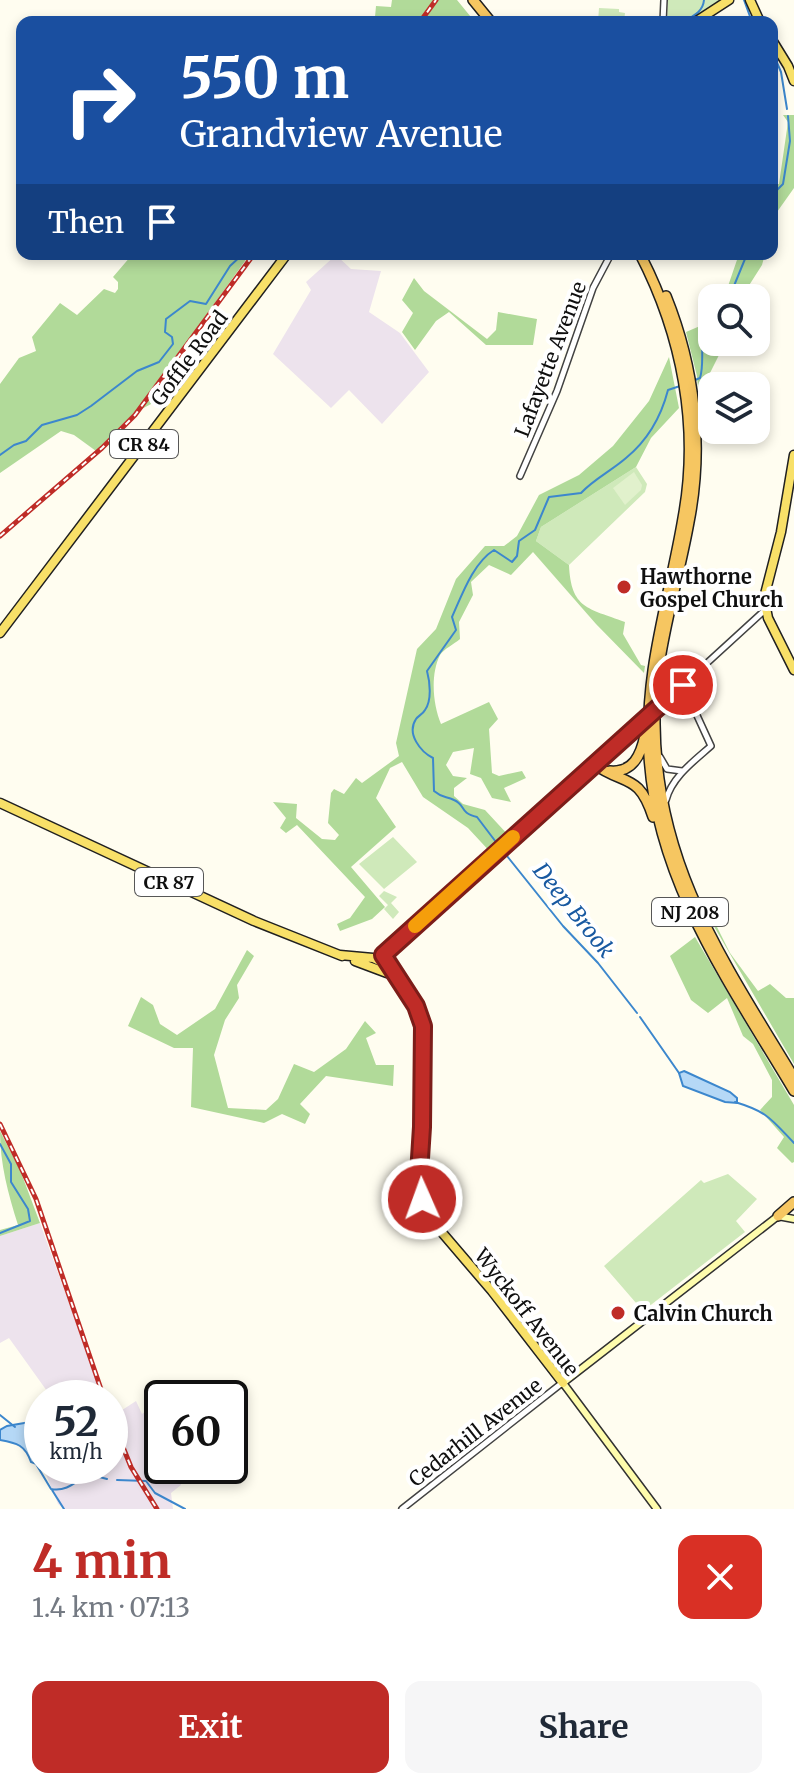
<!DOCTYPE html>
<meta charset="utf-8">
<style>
body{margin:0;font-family:Merriweather,serif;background:#f6f6f7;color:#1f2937;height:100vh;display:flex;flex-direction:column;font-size:30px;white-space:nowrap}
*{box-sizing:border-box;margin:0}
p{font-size:26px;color:#747a83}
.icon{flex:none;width:44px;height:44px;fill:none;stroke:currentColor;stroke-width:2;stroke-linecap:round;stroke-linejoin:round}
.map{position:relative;height:1509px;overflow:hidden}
.side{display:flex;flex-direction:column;background:#fff;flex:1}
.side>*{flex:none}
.banner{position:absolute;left:16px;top:16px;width:762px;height:244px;border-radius:16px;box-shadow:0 4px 12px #0003;background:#1a4fa0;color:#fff;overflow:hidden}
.tools{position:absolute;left:698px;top:284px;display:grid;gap:16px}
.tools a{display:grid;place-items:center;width:72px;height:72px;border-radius:16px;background:#fff;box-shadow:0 4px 12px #0003;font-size:40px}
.speed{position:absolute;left:24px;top:1380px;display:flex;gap:16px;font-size:40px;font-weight:700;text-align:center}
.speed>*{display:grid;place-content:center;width:104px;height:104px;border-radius:50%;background:#fff;box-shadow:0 4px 12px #0003;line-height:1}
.speed small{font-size:20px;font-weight:400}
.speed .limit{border:4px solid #111;border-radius:12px;background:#fff;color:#111}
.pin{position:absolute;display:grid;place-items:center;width:68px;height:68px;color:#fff;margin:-34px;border:4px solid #fff;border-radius:50%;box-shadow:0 2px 8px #0007}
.me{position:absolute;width:88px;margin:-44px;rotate:358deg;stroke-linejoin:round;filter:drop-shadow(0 0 6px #0008)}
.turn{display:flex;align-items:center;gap:28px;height:168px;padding:0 32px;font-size:36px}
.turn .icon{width:104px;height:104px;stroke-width:2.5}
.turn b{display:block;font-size:56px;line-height:68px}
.then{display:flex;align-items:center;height:76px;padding:0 32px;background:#0003;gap:16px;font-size:30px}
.round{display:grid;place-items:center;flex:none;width:84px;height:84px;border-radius:16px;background:#f6f6f7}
.overview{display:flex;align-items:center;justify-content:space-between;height:136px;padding:0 32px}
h1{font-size:48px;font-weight:700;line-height:60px;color:#bf2c27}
.action{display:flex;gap:16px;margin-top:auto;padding:16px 32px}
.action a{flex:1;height:92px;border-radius:16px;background:#bf2c27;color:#fff;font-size:32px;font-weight:700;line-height:92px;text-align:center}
.action a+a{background:#f6f6f7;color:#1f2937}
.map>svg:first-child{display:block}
.industrial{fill:#ede3ed}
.green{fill:#cfe9ba}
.forest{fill:#b1da99}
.pitch{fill:#e1f1cc}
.water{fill:#b5d8f6;stroke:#3c87cd;stroke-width:2}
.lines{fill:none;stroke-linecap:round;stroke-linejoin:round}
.stream{stroke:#3c87cd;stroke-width:2}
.tertiary-casing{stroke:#424242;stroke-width:8}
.secondary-casing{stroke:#313131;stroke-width:9}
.primary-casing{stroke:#202020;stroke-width:11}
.trunk-casing{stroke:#202020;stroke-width:12}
.tertiary{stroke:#fff;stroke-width:5}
.secondary{stroke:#fefcac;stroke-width:6}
.primary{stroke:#f8e068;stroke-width:8}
.trunk{stroke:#f6c661;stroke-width:9}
.rail-casing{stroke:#bf2c27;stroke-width:5}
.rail{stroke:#fff;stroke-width:2;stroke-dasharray:6;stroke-linecap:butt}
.tertiary-bridge-casing{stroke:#424242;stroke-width:8;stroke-linecap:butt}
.tertiary-bridge{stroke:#fff;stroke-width:5}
.route-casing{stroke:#7c1d19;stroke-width:20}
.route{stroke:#bf2c27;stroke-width:14}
.slow{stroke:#f59e0b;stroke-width:14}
.poi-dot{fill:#bf2c27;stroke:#fff;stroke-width:3}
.labels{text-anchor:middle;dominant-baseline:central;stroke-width:8;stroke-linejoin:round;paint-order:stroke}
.shield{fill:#fff;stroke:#575757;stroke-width:2}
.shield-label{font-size:18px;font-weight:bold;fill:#0f0f0f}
.street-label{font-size:20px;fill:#0f0f0f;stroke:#fff}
.poi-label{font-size:20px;font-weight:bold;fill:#0f0f0f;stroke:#fff;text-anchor:start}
.water-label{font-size:22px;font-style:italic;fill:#1859a1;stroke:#fff}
</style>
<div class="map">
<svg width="794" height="1509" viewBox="0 0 794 1509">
<rect width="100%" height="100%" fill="#fffdf0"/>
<path class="industrial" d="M336 255 351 269 381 271 369 312 400 333 429 372 382 424 349 390 331 408 273 354 311 290 306 282Z
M40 1223 99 1386 104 1398H52L9 1338 0 1343V1236Z
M153 1393 157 1402H162V1466H177L181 1485 171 1493 173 1509H64L58 1504 45 1472 52 1466H110V1411L113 1416 136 1401 142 1414 150 1408 147 1396Z"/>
<path class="green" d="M668 0H722L689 22H667Z
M599 8 619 9V12L625 13 624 22H598Z
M636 467 647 484 645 492 569 565 536 541 541 527Z
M393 837 417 862 384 889 359 864Z
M384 891 397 897 391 903 399 912 393 919 384 909 388 905 379 896Z
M728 1174 757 1199 736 1221 745 1232 643 1311 604 1266 701 1180 704 1183Z"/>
<path class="forest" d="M392 0H457L475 22H384V17H375L376 6 391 7Z
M783 115H794V188L777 212 772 229V184H779L788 122Z
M142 254H250L180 352 185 361 153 403 134 413 96 451 74 435 61 431 0 473V384L19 358 36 351 32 337 60 303 77 315 104 289 115 293 118 289V282L113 277 131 256 137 259Z
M739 254H765L762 265 741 298H721L726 292Z
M414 278 424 291 487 339 496 330 498 312 537 319 533 345H486L449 312 436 321 415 350 402 332 413 313 402 300Z
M712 310V342H721L719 345V355L705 383 706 404 700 409 697 376 686 332 700 326Z
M669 357 679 408 651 438 636 467 541 527 536 541 569 565C571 609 588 608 625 622L623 634 641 665 645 666 644 673 596 624 533 552 511 575 489 565 471 582 473 595 459 622 460 639C454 644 444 649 440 655 430 675 433 705 441 724L489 702 498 719 489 729 492 773 499 776 522 771 526 778 504 788 511 802 492 798 481 778 470 774 474 748 453 752 446 765 453 776 467 778 454 788V796L463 804 485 810 511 838 493 855 468 828 423 797 402 762 390 768 376 798 396 827 351 867 385 907 372 919 340 931 337 924 350 918 365 897 297 825 286 833 280 828 286 818 273 802 297 804 296 818 322 839 335 840 339 835 328 823 331 793 334 789 344 794 356 778 362 783 399 756 396 743 417 649 436 629 456 579 485 546H504L517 536 539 495 579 475 613 446 649 401Z
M701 904 706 905 730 953 758 991 770 984 786 998H794V1064Z
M695 937 794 1105V1162L792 1163 777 1148 784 1137 760 1110 772 1097V1080L753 1044 743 1036 727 998 708 1013 691 1000 670 956Z
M247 950 254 956 237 985 239 998 225 1020 214 1055 228 1108 266 1110 278 1099 294 1064 314 1072 346 1049 365 1021 376 1033 366 1038 376 1065H394L393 1086 326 1076 300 1104 310 1114 305 1124 282 1114 264 1123 191 1107 193 1048H174L128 1026 141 997 153 1005 160 1024 177 1035 215 1009Z
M0 1131 20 1170 40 1223 0 1236V1230L18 1225C8 1193 0 1164 0 1131Z"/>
<path class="pitch" d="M634 472 642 485 641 490 625 505 613 488Z"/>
<path class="water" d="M684 1071 730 1092 737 1098V1103L725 1102 683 1086 679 1073Z
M30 1422C48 1426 42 1446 42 1461L36 1464 31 1462C25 1445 17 1443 0 1440V1430L7 1426Z"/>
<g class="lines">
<path class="stream" d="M744 0 752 22
M683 22C693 16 703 12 704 0
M772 51 781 72 787 109
M772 195 783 184 790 141 788 116
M729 298 747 254
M695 380 700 378C706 359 696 337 712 321
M0 455 14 445 26 441 42 425 77 415 91 406 137 371 159 362 173 344 172 337 165 332 166 319 190 301 206 304 230 266 243 254
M499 846 477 817C459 813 466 805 454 800 446 796 442 798 434 791L433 758C421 752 406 734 416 719 418 716 423 714 425 710 432 700 430 682 427 671L456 630 452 617C462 595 473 563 494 550L512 562 517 556 519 541 535 530 549 497 581 493C594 479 611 471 626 458 648 440 661 417 668 390L680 386
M503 851 563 926 598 963 637 1013
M640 1017 679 1073
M735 1102C768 1112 771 1119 794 1143
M0 1144 11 1164V1182L28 1209 30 1221 0 1233
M0 1415 15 1427
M36 1464 51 1489C67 1492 75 1482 88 1474L107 1479
M117 1480 146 1481 155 1493 185 1509
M52 1490 64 1509"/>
<g class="tertiary-casing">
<path id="tertiary" d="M663 22 664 0
M520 476 557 391 593 288 611 254
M660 706 765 610
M660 757 667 769 682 771
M666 800C672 777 694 761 711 746L683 685
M383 955 643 721
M402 1509 562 1383"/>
</g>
<g class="secondary-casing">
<path id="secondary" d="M657 1509 563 1383 778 1216 794 1219"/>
</g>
<g class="primary-casing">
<path id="primary" d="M750 0 760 22
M695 22 729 0
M772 40 788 66 794 81
M794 455 781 532 764 598 768 618 794 670
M0 633 287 254
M0 803 254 921 342 956
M340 955 373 958 379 961 391 971 416 1006 424 1033 419 1181 424 1207 433 1222 492 1291 563 1383
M355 961 387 973"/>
</g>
<g class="trunk-casing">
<path id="trunk" d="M473 0 491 22
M640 254C682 335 700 427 683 518 669 601 644 669 649 756 657 883 731 985 794 1091
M666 296C695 368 704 446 689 522 677 589 654 654 655 724 656 866 724 962 794 1078
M594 764C625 786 639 773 653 817
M610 771C633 773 641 755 645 735
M778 1216 794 1202"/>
</g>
<use href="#tertiary" class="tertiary"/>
<use href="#secondary" class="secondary"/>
<use href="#primary" class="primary"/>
<use href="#trunk" class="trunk"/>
<g class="rail-casing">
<path id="rail" d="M420 22 436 0
M0 536 102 448 135 415 254 254
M0 1124 36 1199 104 1398
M110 1415 131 1467 157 1509"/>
</g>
<use href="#rail" class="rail"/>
<g class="tertiary-bridge-casing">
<path id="tertiary-bridge" d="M643 721 660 706"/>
</g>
<use href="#tertiary-bridge" class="tertiary-bridge"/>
</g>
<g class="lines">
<g class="route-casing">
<path id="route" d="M422 1199 419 1174 422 1127 423 1026 416 1006 383 955 683 685"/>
</g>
<use href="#route" class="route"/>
<path class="slow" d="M415 926 513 837"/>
</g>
<g class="poi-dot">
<circle cx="624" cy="587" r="8"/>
<circle cx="618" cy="1313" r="8"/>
</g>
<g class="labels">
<g class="shield">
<rect x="110" y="430" width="68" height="28" rx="6"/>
<rect x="135" y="868" width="68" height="28" rx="6"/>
<rect x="652" y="898" width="76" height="28" rx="6"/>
</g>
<g class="shield-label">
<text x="144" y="444">CR 84</text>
<text x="169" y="882">CR 87</text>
<text x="690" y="912">NJ 208</text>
</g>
<g class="street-label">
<text transform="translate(189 358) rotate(-53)">Goffle Road</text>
<text transform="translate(550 359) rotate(-69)">Lafayette Avenue</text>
<text transform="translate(527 1312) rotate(52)">Wyckoff Avenue</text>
<text transform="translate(475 1432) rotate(-38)">Cedarhill Avenue</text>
</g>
<g class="poi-label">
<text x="640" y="576">Hawthorne<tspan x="640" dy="23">Gospel Church</tspan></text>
<text x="634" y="1313">Calvin Church</text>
</g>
<g class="water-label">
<text transform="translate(574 910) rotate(51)">Deep Brook</text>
</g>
</g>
</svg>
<div class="tools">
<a><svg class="icon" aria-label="search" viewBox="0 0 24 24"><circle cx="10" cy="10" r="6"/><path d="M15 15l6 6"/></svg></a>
<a><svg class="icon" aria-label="layers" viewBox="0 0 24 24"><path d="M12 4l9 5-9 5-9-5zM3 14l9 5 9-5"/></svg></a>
</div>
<div class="speed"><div>52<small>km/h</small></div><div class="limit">60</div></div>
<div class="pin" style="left:683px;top:685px;background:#d93025"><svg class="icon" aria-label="arrive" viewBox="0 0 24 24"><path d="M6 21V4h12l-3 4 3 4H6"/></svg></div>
<svg class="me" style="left:422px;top:1199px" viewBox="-20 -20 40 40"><circle r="17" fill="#bf2c27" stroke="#fff" stroke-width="3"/><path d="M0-11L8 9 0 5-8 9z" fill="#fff"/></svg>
<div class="banner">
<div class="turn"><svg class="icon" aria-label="right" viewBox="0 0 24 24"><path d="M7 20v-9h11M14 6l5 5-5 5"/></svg><div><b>550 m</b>Grandview Avenue</div></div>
<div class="then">Then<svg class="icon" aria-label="arrive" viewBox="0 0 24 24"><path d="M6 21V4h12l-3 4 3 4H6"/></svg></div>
</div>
</div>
<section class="side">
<div class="overview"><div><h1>4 min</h1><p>1.4 km · 07:13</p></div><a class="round" style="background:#d93025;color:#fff"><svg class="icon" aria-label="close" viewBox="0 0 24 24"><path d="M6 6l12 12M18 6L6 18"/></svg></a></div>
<div class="action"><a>Exit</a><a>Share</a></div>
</section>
